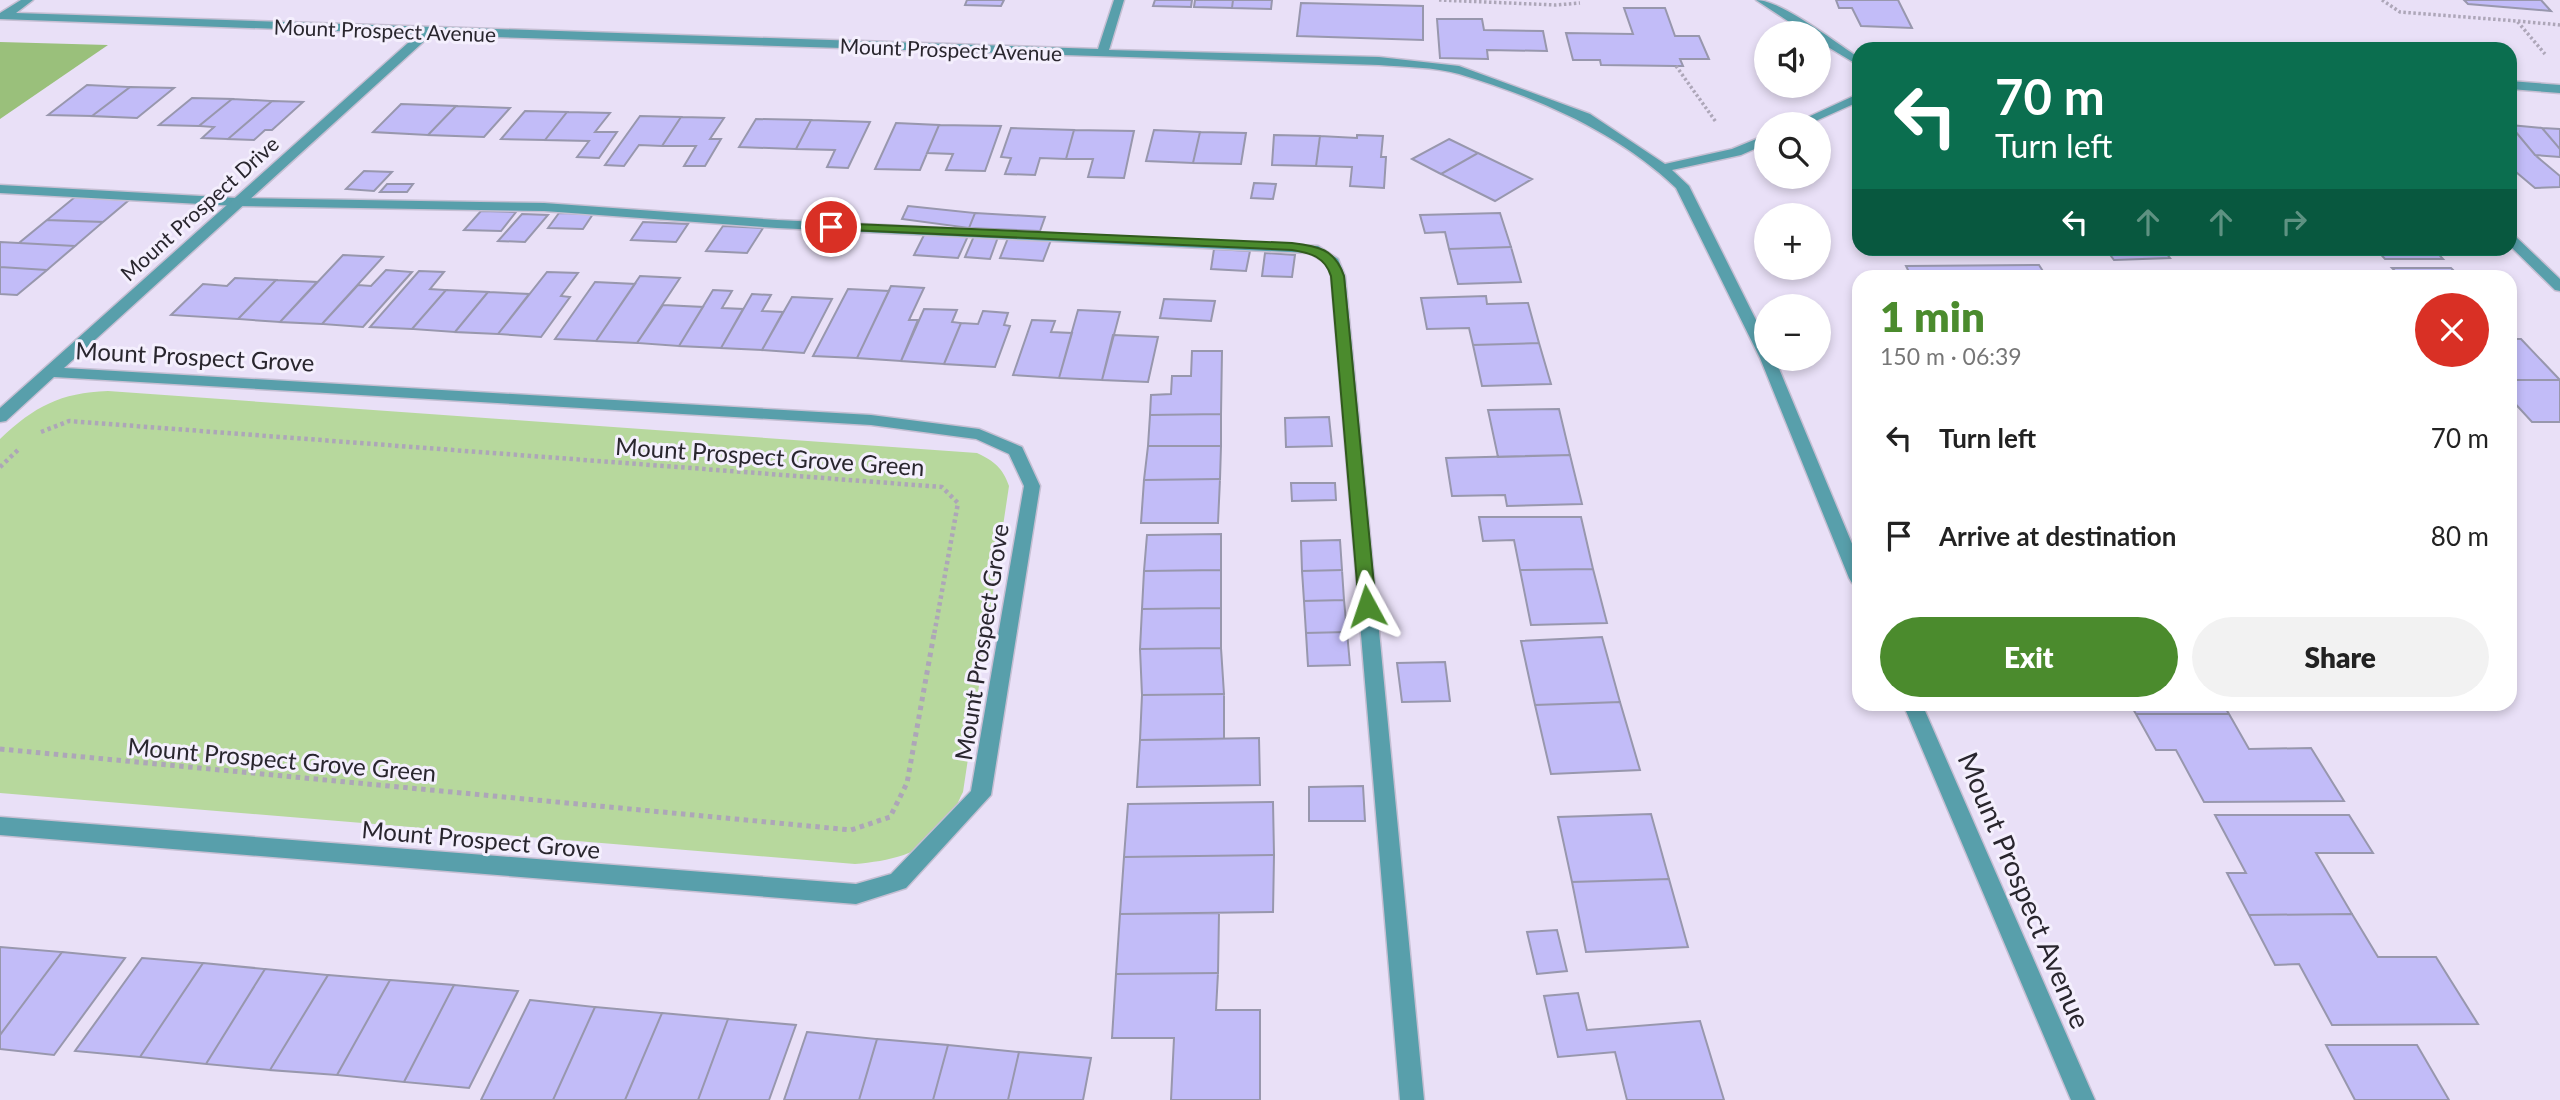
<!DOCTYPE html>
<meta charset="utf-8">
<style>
body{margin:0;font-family:Lato,sans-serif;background:#f2f2f2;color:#222;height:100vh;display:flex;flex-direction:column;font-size:26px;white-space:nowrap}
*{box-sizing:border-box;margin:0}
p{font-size:23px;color:#767676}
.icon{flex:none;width:38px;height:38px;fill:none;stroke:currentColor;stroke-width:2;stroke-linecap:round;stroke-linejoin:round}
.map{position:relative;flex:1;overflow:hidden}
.side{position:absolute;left:1852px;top:270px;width:665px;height:441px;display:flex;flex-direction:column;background:#fff;border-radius:21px;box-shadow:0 4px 10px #0003}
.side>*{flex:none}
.hud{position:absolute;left:1852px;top:42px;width:665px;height:214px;border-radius:21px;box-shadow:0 4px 10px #0003;background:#0b6e4f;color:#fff;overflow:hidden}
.buttons{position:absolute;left:1754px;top:21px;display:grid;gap:14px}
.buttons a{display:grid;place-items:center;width:77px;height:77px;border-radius:50%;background:#fff;box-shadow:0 4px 10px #0003;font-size:35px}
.pin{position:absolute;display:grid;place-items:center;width:60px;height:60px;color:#fff;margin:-30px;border:4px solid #fff;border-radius:50%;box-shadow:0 2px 7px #0007}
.me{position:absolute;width:77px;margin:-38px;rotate:355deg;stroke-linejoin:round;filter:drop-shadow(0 0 5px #0008)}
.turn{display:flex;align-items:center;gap:24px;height:147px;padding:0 28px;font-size:32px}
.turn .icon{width:91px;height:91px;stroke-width:2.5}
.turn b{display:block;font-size:49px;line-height:60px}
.lanes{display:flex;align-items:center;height:66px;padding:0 28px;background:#0003;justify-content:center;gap:35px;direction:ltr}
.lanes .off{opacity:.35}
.round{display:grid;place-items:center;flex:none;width:74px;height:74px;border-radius:37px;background:#f2f2f2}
.overview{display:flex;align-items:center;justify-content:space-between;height:119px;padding:0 28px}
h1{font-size:42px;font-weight:800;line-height:52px;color:#4b8b2d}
.button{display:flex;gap:14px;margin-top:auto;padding:14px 28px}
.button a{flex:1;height:80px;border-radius:42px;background:#4b8b2d;color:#fff;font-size:28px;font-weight:800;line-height:80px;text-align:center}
.button a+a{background:#f2f2f2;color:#222}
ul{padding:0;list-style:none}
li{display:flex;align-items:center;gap:21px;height:98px;padding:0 28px}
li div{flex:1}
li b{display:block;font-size:26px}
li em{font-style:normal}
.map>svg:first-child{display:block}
.green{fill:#b7d89d}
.forest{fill:#9ac07b}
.building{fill:#c2bcf8;stroke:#9897ad;stroke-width:2}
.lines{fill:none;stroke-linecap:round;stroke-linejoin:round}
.lane-casing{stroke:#c6bfd3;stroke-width:3}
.street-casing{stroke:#c6bfd3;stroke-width:3}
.path-far2{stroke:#ada6b8;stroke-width:3.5;stroke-dasharray:2.5 2.5;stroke-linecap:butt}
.path-far1{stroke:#ada6b8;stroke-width:4.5;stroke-dasharray:3.5 3.5;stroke-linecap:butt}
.path{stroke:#ada6b8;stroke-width:5;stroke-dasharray:4.5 4.5;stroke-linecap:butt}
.lane{fill:#589fab;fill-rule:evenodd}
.street{fill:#589fab;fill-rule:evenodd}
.route{fill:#4b8b2d;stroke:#315a1d;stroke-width:2}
.labels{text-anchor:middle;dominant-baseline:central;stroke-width:6;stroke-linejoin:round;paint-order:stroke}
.far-street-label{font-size:21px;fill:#29262e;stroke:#f4effd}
.street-label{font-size:24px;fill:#29262e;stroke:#f4effd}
.near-street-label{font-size:28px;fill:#29262e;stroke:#f4effd}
</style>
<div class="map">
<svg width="2560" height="1100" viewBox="0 0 2560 1100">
<rect width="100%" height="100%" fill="#e9e0f7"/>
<path class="green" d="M108 391 977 453C994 461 1003 468 1009 486L963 792C957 803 953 818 945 827 921 855 889 861 855 864L0 793V439C35 406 60 393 108 391Z"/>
<path class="forest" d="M0 42 108 45 0 119Z"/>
<path class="building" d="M967 0H1004L1001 6 965 5Z
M1155 0H1192L1191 7 1153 6Z
M1195 0H1233L1232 8 1194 7Z
M1233 0H1272L1271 9 1232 8Z
M1836 0H1898L1912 28 1861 26 1852 8H1839Z
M2464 0H2541L2551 11 2468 4Z
M1301 3 1423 6V40L1297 36Z
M1624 8H1665L1675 36H1699L1709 59H1680L1683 66H1676L1601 65 1600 60H1573L1566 33 1633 34Z
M1437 19H1482L1484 30 1543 31 1547 51 1487 50 1488 59 1440 58Z
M87 85 130 87 92 116 48 115Z
M130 87 174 88 137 118 92 116Z
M192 98 232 99 199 126 159 125Z
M232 99 272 101 228 139 202 138 214 127 199 126Z
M272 101 303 102 272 130H265L254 140 228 139Z
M401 104 456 106 428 135 373 132Z
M456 106 510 108 484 137 428 135Z
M525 111 567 112 545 140 501 139Z
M567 112 610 113 595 132H617L599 158 577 157 589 141 545 140Z
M640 116 681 117 662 146 639 145 624 166 605 165Z
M681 117 724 118 710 139H721L705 166H684L696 146H662Z
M756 119 811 120 796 149 739 147Z
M811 120 870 122 848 168 827 167 835 150 796 149Z
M896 123 939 125 920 170 875 169Z
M939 125 1001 126 985 171 946 170 953 154 927 153Z
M2510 125 2535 155 2560 176V187L2535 188 2510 167Z
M2510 125 2542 128 2560 149V157L2535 155Z
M1011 128 1074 130 1066 159 1040 158 1035 175 1005 174 1011 158 1001 157Z
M2542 128 2560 129V149Z
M1074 130 1134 131 1124 178 1088 177 1093 159H1066Z
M1154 130 1200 132 1193 163 1146 161Z
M1200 132 1246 133 1241 164 1193 163Z
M1274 135 1320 136 1316 166 1272 165Z
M1357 135 1383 136 1381 157H1386L1384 188 1350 186 1352 167 1316 166 1320 136 1357 138Z
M1449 139 1478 153 1441 174 1412 159Z
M1478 153 1532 179 1495 201 1441 174Z
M364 171 392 172 374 191 346 189Z
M1254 183 1276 184 1273 199 1251 198Z
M387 184H413L407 192H380Z
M75 197 129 200 103 222 47 220Z
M908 206 975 213 969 228 902 219Z
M481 211 516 212 501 231 464 230Z
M559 213 593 214 583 229 548 228Z
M975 213 1045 217 1040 231 969 228Z
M1500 213 1511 247 1449 249 1445 232 1425 233 1420 215Z
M522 214 548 215 525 242 498 241Z
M47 220 103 222 75 246 19 243Z
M643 222 688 224 676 242 631 240Z
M723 226 763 228 747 253 706 251Z
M925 233 968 236 958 258 914 255Z
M974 236 998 237 990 259 965 257Z
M1008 238 1051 240 1043 261 1000 258Z
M0 242 19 243 75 246 47 270 0 267Z
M1511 247 1521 282 1458 284 1449 249Z
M2105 248H2162L2170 258 2114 260Z
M2375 248H2433L2443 259H2385Z
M1214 249 1250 251 1246 271 1211 269Z
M1265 253 1295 255 1292 277 1262 276Z
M343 255 383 257 322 324 280 322Z
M2039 265 2046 276H1911L1906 266Z
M0 267 47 270 17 295 0 294Z
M2392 268H2451L2459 276H2400Z
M386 270 412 272 363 327 322 324 358 285 371 286Z
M419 271 444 272 430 289 446 290 412 329 370 327Z
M547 272 578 273 561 296 570 297 541 337 498 334Z
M640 276 680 278 637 343 596 341Z
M235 278 276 280 238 319 171 315 203 284 227 286Z
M276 280 317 282 280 322 238 319Z
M595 282 635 284 596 341 555 339Z
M891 286 924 288 909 320H918L901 361 857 358Z
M848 289 889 291 857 358 813 356Z
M446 290 488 292 455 332 412 329Z
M713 290 732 291 722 308 743 309 721 348 679 346Z
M488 292 529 294 498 334 455 332Z
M752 294 771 295 762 311 783 312 762 350 721 348Z
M1486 296 1487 304 1528 303 1539 343 1473 345 1469 328 1427 329 1421 298Z
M792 297 832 299 804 353 762 350Z
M1164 299 1215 301 1211 321 1160 318Z
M663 305 703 307 679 346 637 343Z
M924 309 957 310 952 322 961 323 944 364 901 361Z
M1078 310 1120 312 1102 380 1059 378Z
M983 311 1008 313 1004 325 1010 326 995 367 944 364 961 323 978 324Z
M1032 320 1055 321 1051 332 1072 333 1059 378 1013 375Z
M1113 335 1158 337 1148 382 1102 380Z
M2510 339H2521L2560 380H2510Z
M1539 343 1551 384 1482 386 1473 345Z
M1192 351H1222L1221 414 1150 415 1151 395 1171 394 1172 376H1191Z
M2510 380H2560V422H2532L2510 398Z
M1559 409 1570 455 1498 457 1488 410Z
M1221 414V446H1148L1150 415Z
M1329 417 1332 446 1286 447 1285 418Z
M1148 446H1221L1220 479 1144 480Z
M1570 455 1582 504 1507 506 1505 495 1452 496 1446 458Z
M1220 479 1218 523H1141L1144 480Z
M1291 483H1335L1336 500 1292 501Z
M1479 517H1581L1593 569 1520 570 1514 540 1483 541Z
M1221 534V570L1144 571 1147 535Z
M1340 540 1342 570 1302 571 1301 541Z
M1593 569 1607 623 1531 625 1520 570Z
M1221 570V608L1142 609 1144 571Z
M1342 570 1344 600 1304 601 1302 571Z
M1344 600 1347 632 1306 633 1304 601Z
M1221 608V648L1140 649 1142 609Z
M1347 632 1350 665 1308 666 1306 633Z
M1602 637 1620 702 1535 705 1521 641Z
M1221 648 1224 694 1142 695 1140 649Z
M1445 662 1450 701 1402 702 1397 663Z
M1224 694V739L1140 740 1142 695Z
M1620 702 1640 770 1551 774 1535 705Z
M2130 704H2223L2229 714H2136Z
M2136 714H2229L2249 749 2311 748 2344 801 2204 802 2176 750H2156Z
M1259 738 1260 785 1137 787 1140 740Z
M1363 786 1365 821H1309V787Z
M1273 802 1274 855 1124 857 1128 804Z
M1651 814 1669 879 1572 882 1558 817Z
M2215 815H2349L2373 853H2316L2352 914 2249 915 2227 873H2246Z
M1274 855 1273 912 1120 914 1124 857Z
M1669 879 1688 947 1586 952 1572 882Z
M1219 913 1218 973 1116 974 1120 914Z
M2352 914 2378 957H2436L2478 1024 2332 1025 2299 964 2275 965 2249 915Z
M1557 930 1567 971 1537 974 1527 932Z
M0 947 62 952 0 1035Z
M62 952 125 958 54 1055 0 1049V1035Z
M142 958 203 963 140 1057 75 1051Z
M203 963 265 969 206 1064 140 1057Z
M265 969 328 975 270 1070 206 1064Z
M1218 973 1216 1010H1260V1100H1171L1174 1038H1112L1116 974Z
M328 975 390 980 337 1075 270 1070Z
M390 980 454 985 404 1082 337 1075Z
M454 985 518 991 469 1088 404 1082Z
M1578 993 1587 1030 1700 1021 1724 1100H1627L1615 1052 1558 1057 1544 996Z
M530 1000 595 1007 553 1100H481Z
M595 1007 662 1013 625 1100H553Z
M662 1013 728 1019 698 1100H625Z
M728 1019 796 1025 769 1100H698Z
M807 1032 877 1039 859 1100H784Z
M877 1039 948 1045 933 1100H859Z
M948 1045 1019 1052 1008 1100H933Z
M2326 1045H2417L2449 1100H2355Z
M1019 1052 1091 1058 1083 1100H1008Z"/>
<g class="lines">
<g class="lane-casing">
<path id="lane" d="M0 185 237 198 544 203 777 220 1318 246 1338 259 1345 276 1424 1100H1400L1331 276 1327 264 1310 253 777 228 544 211 237 206 0 193Z"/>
</g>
<g class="street-casing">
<path id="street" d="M21 0H33L16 13 1098 49 1114 0H1124L1109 50 1379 57 1459 66 1590 114 1665 164 1732 149 1766 135V144L1741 155 1672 170 1689 186 1766 340V359H1775L1858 558V584L1852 583 1849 578 1760 358 1676 188C1618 132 1536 97 1459 74 1434 67 1405 67 1379 65L431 35 64 368 871 415 979 429 1022 447 1040 486 991 795 906 888 856 904 0 835V817L856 884 891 874 971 791 1024 486 1009 454 976 439 871 425 54 377 6 421 0 422V408L418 34 0 19V13Z
M1756 0C1781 0 1835 42 1858 57V65L1818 41V33H1806Z
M2510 81 2560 85V93L2510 89Z
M1858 94V102L1809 124H1793Z
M2510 235 2515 236 2560 279V291L2555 290 2510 246Z
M1903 704H1922L2095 1100H2071Z"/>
</g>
<path class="path-far2" d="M1439 0 1556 5 1580 3
M2382 0 2400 12 2517 21 2545 54
M2518 21 2560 25
M1676 66 1716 122"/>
<path class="path-far1" d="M41 432 69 421 942 487 958 503 934 635
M0 467 20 448"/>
<path class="path" d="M0 749 851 830 890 817 907 783 934 634"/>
<use href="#lane" class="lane"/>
<use href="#street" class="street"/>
</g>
<path class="route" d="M831 223 1292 243C1318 246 1335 249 1344 276L1376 606 1373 610H1362L1359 606 1331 276C1325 257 1311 253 1292 250L827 229V224Z"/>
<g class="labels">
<g class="far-street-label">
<text transform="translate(385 30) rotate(2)">Mount Prospect Avenue</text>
<text transform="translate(951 49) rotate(2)">Mount Prospect Avenue</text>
<text transform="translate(199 208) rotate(-42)">Mount Prospect Drive</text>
</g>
<g class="street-label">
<text transform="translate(195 356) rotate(3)">Mount Prospect Grove</text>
<text transform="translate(770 456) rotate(4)">Mount Prospect Grove Green</text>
<text transform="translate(981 642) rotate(-81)">Mount Prospect Grove</text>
<text transform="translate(282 759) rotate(5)">Mount Prospect Grove Green</text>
<text transform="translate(481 839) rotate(5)">Mount Prospect Grove</text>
</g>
<g class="near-street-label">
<text transform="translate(2025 890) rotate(67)">Mount Prospect Avenue</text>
</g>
</g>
</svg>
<div class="buttons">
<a><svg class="icon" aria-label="sound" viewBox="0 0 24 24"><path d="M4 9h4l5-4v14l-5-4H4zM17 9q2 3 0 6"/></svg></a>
<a><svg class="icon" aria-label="search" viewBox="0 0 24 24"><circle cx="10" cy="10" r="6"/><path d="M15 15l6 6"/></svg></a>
<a>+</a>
<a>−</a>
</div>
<div class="pin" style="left:831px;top:227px;background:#d93025"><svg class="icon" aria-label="arrive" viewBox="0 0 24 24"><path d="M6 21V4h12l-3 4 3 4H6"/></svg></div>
<svg class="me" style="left:1367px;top:606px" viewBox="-20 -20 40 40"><path d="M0-17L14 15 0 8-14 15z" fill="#4b8b2d" stroke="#fff" stroke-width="4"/></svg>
<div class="hud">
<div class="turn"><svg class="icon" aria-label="left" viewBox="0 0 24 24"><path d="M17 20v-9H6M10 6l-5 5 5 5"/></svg><div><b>70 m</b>Turn left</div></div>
<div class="lanes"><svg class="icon" aria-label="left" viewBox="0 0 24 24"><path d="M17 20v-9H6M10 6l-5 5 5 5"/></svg><svg class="icon off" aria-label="ahead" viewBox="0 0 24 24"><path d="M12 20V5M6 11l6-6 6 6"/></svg><svg class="icon off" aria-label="ahead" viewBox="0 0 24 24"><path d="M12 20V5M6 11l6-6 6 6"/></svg><svg class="icon off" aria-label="right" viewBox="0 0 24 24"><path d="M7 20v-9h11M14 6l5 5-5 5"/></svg></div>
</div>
<section class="side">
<div class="overview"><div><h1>1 min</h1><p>150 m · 06:39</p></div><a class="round" style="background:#d93025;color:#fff"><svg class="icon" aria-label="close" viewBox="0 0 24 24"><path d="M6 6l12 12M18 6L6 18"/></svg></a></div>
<ul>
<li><svg class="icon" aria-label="left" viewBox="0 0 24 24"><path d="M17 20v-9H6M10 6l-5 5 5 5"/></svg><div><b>Turn left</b></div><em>70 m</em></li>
<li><svg class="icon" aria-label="arrive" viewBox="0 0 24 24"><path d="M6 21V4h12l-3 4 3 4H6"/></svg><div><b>Arrive at destination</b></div><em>80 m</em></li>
</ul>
<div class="button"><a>Exit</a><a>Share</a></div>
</section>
</div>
